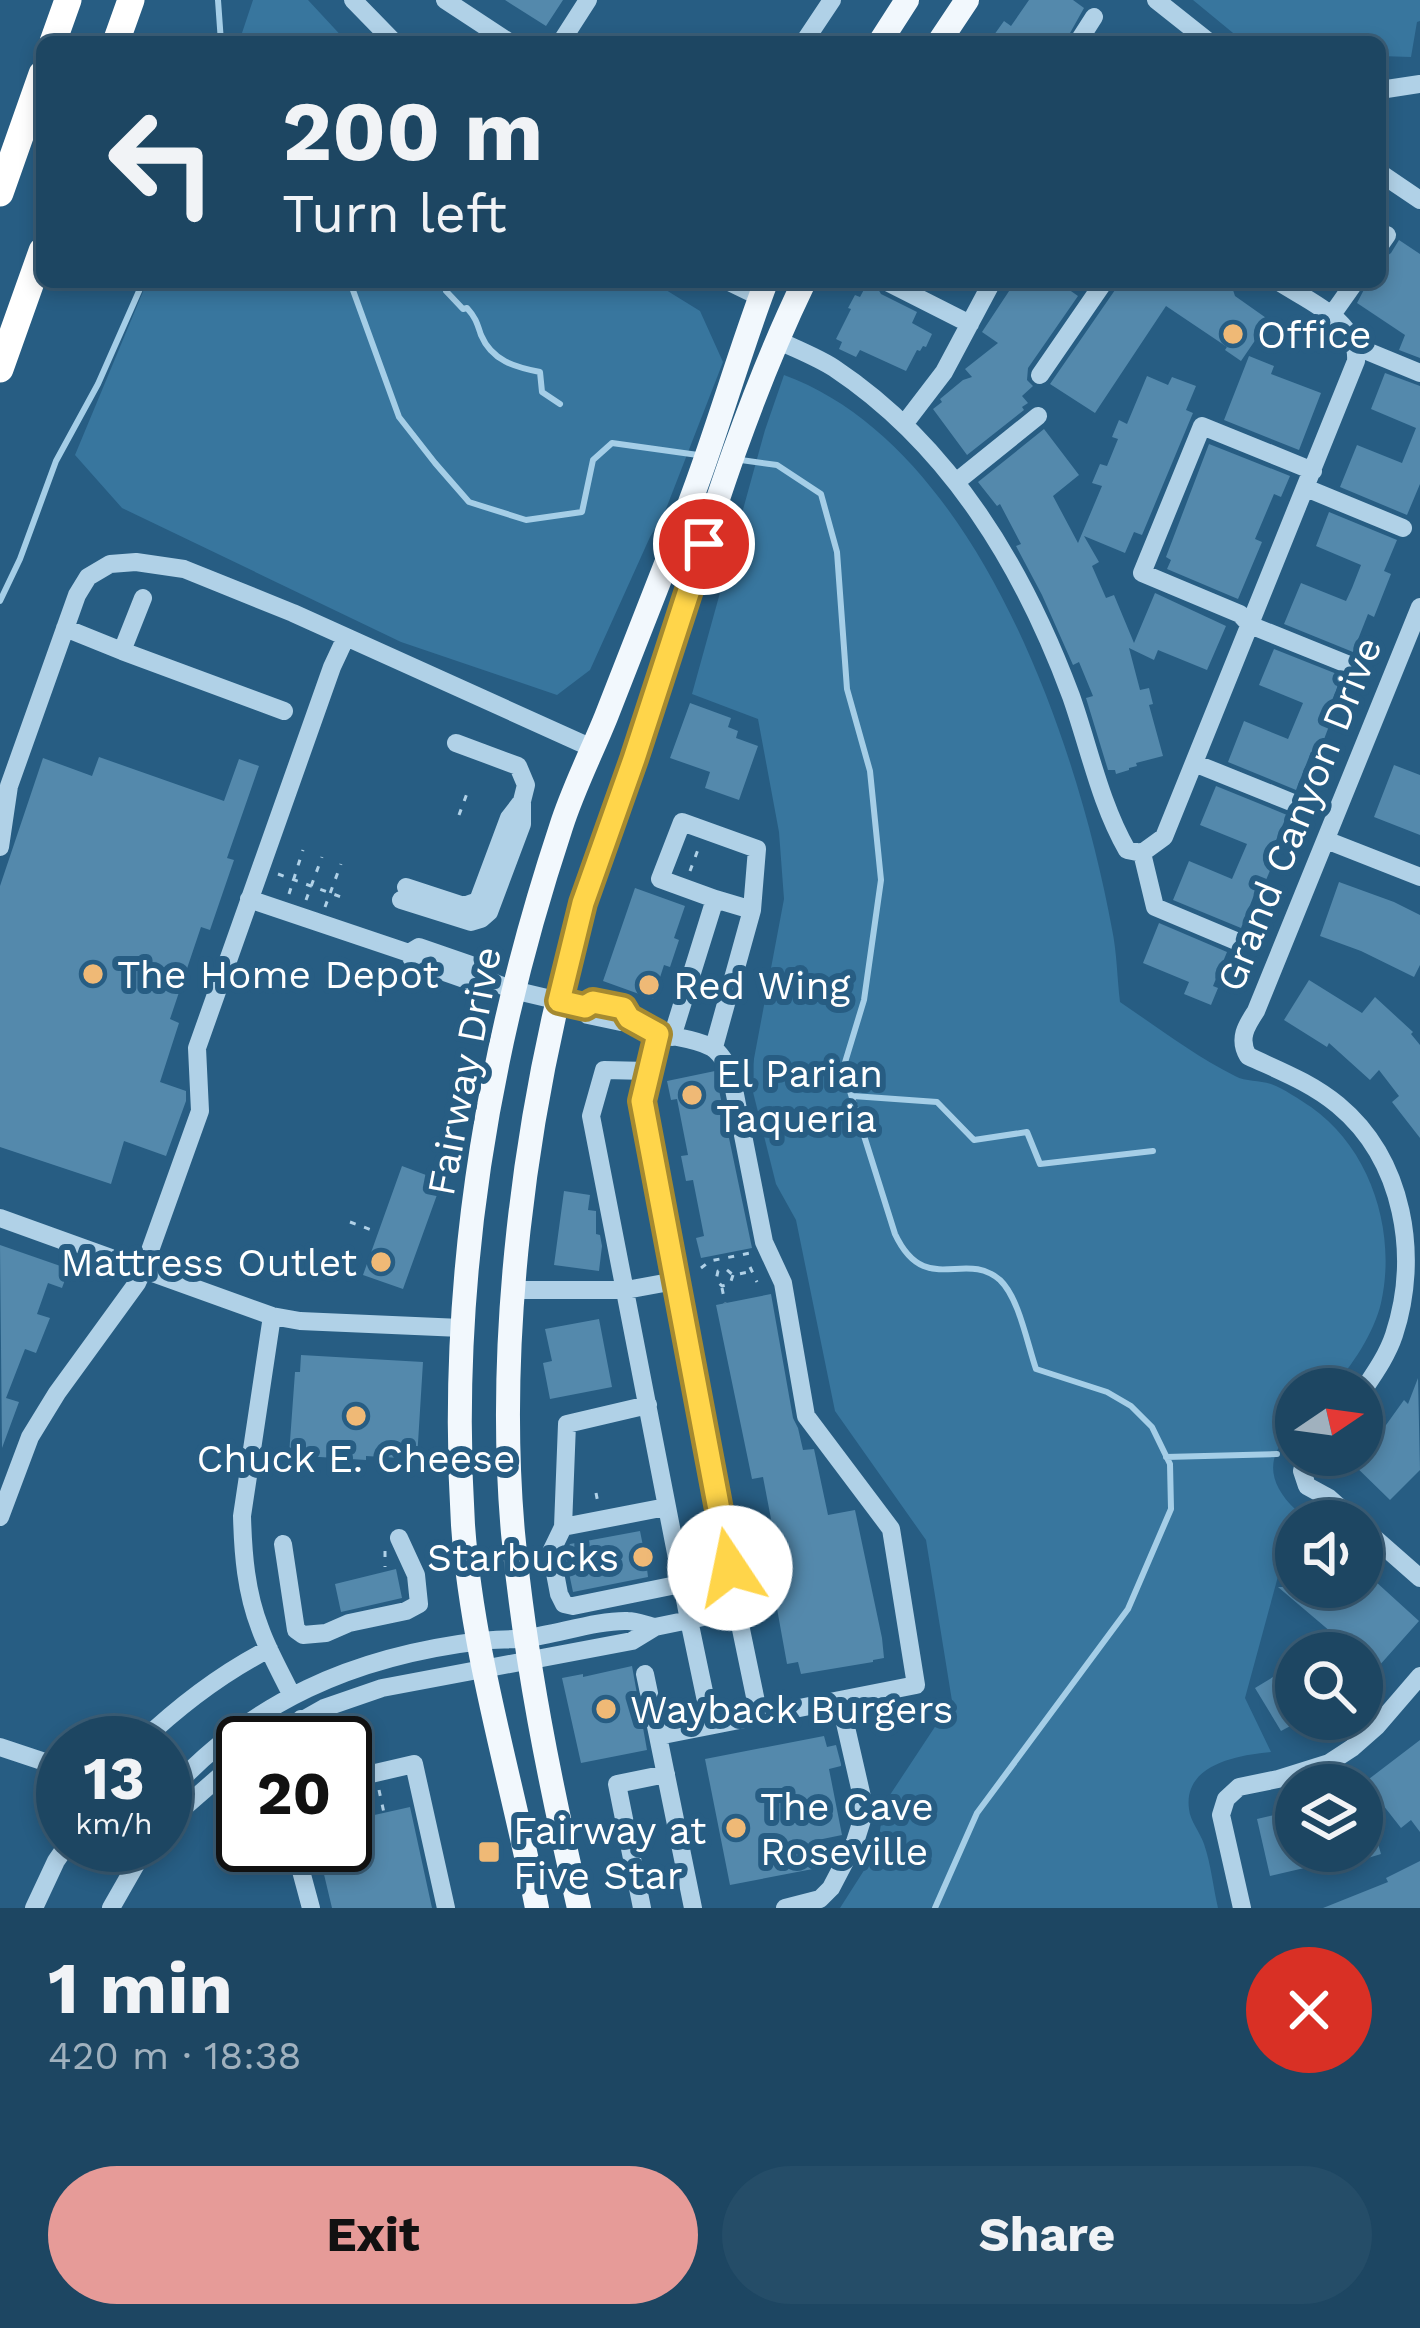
<!DOCTYPE html>
<meta charset="utf-8">
<style>
body{margin:0;font-family:"Work Sans",sans-serif;background:#254d68;color:#f1f3f6;height:100vh;display:flex;flex-direction:column;font-size:45px;white-space:nowrap}
*{box-sizing:border-box;margin:0}
p{font-size:39px;color:#a0b1be}
.icon{flex:none;width:66px;height:66px;fill:none;stroke:currentColor;stroke-width:2;stroke-linecap:round;stroke-linejoin:round}
.map{position:relative;height:1908px;overflow:hidden}
.details{display:flex;flex-direction:column;background:#1d4662;flex:1}
.details>*{flex:none}
.hud{position:absolute;left:36px;top:36px;width:1350px;height:252px;border-radius:18px;box-shadow:0 6px 18px #0003,0 0 0 3px #3b5e77;background:#1d4662;color:#f1f3f6;overflow:hidden}
.needle{width:78px;rotate:77deg}
.fabs{position:absolute;left:1275px;top:1368px;display:grid;gap:24px}
.fabs a{display:grid;place-items:center;width:108px;height:108px;border-radius:50%;background:#1d4662;box-shadow:0 6px 18px #0003,0 0 0 3px #3b5e77;font-size:60px}
.speed{position:absolute;left:36px;top:1716px;display:flex;gap:24px;font-size:60px;font-weight:700;text-align:center}
.speed>*{display:grid;place-content:center;width:156px;height:156px;border-radius:50%;background:#1d4662;box-shadow:0 6px 18px #0003,0 0 0 3px #3b5e77;line-height:1}
.speed small{font-size:30px;font-weight:400}
.speed .limit{border:6px solid #111;border-radius:18px;background:#fff;color:#111}
.pin{position:absolute;display:grid;place-items:center;width:102px;height:102px;color:#fff;margin:-51px;border:6px solid #fff;border-radius:50%;box-shadow:0 3px 12px #0007}
.me{position:absolute;width:132px;margin:-66px;rotate:349deg;stroke-linejoin:round;filter:drop-shadow(0 0 9px #0008)}
.turn{display:flex;align-items:center;gap:42px;height:252px;padding:0 48px;font-size:54px}
.turn .icon{width:156px;height:156px;stroke-width:2.5}
.turn b{display:block;font-size:84px;line-height:102px}
.round{display:grid;place-items:center;flex:none;width:126px;height:126px;border-radius:63px;background:#254d68}
.summary{display:flex;align-items:center;justify-content:space-between;height:204px;padding:0 48px}
h1{font-size:72px;font-weight:700;line-height:90px}
.action{display:flex;gap:24px;margin-top:auto;padding:24px 48px}
.action a{flex:1;height:138px;border-radius:72px;background:#e69b98;color:#111;font-size:48px;font-weight:700;line-height:138px;text-align:center}
.action a+a{background:#254d68;color:#f1f3f6}
.map>svg:first-child{display:block}
.green{fill:#38769e}
.lines{fill:none;stroke-linecap:round;stroke-linejoin:round}
.stream{stroke:#a5cee7;stroke-width:6}
.building{fill:#5489ac}
.path{stroke:#b0d1e7;stroke-width:3;stroke-dasharray:6 9;stroke-linecap:butt}
.minor{stroke:#b0d1e7;stroke-width:18}
.major{stroke:#f2f8fd;stroke-width:24}
.highway{stroke:#fff;stroke-width:27}
.route-casing{stroke:#a68a30;stroke-width:30}
.route{stroke:#ffd54a;stroke-width:21}
.poi-dot{fill:#efb976;stroke:#275d83;stroke-width:4.5}
.labels{text-anchor:middle;dominant-baseline:central;stroke-width:12;stroke-linejoin:round;paint-order:stroke}
.poi-label{font-size:39px;fill:#fff;stroke:#275d83;text-anchor:start}
.street-label{font-size:39px;fill:#fff;stroke:#275d83}
</style>
<div class="map">
<svg width="1420" height="1908" viewBox="0 0 1420 1908">
<rect width="100%" height="100%" fill="#275d83"/>
<path class="green" d="M253 0H308L347 42H239Z
M1193 0H1420V21L1417 22 1411 57 1380 56V42H1244Z
M147 282H653L700 311 723 362 664 514 650 537 590 670 557 695 401 642 122 508 75 455Z
M784 375C978 446 1078 744 1112 929 1117 953 1117 978 1120 1002 1157 1027 1195 1056 1235 1076 1246 1082 1259 1080 1271 1084 1284 1089 1299 1099 1311 1107 1371 1149 1397 1232 1381 1303 1374 1333 1352 1366 1331 1389H1296V1427C1265 1454 1266 1482 1296 1510L1245 1698 1271 1752C1239 1755 1183 1764 1189 1809 1190 1821 1200 1832 1204 1844 1211 1864 1213 1887 1218 1908H840L877 1850 884 1804 952 1701 926 1540 835 1411 796 1220 776 1184 750 1080 784 899 779 832 758 719 692 694 765 430Z"/>
<g class="lines">
<path class="stream" d="M218 0 221 42
M350 282 399 417 435 463 469 502 526 520 582 512 593 460 612 443 698 455
M444 282 446 291 463 309 467 308C476 318 477 323 481 335 492 361 515 367 540 372L542 392 560 404
M741 460 777 465 821 494 837 552 847 689 870 771 881 880 864 1000 843 1069 895 1234C925 1298 965 1249 1000 1280 1019 1298 1027 1343 1036 1369L1107 1392 1131 1406 1152 1427 1170 1464 1171 1509 1128 1609 977 1813 935 1908
M0 601 20 559 56 461 98 384 143 282
M853 1096 937 1102 974 1140 1027 1132 1040 1164 1153 1151
M1166 1457 1277 1454"/>
</g>
<path class="building" d="M505 0H563L546 26Z
M1029 0H1073L1084 8 1065 42H989L1004 21 1011 26Z
M1399 240 1420 254V358L1399 350 1405 335 1357 303 1368 282H1380V261L1391 253Z
M868 282H874L881 294 917 312 912 323 932 334 926 347 923 346 920 351 917 350 906 371 860 350 856 357 839 349 842 342 836 339 851 309 848 308 855 295 860 297Z
M1015 282H1058L1078 296 1028 368 1027 380 1033 386 1022 396 1028 403 1022 407 1024 410 967 455 933 409 942 402 940 399 963 380 972 377 965 369 998 343 982 332Z
M1117 282H1210L1217 287 1226 285 1233 290 1235 296 1269 320 1241 361 1225 350 1227 347 1166 306 1095 413 1050 384 1115 290Z
M1249 356 1274 366 1271 374 1321 393 1299 450 1224 420Z
M1385 373 1420 386V484L1407 515 1340 487 1357 445 1402 463 1416 428 1371 409Z
M1147 376 1168 385 1172 377 1196 386 1186 410 1193 413 1142 535 1134 532 1125 553 1084 536 1099 562 1092 566 1106 598 1114 595 1134 643 1155 593 1226 626 1207 670 1158 650 1154 660 1129 648 1140 690 1149 688 1153 704 1149 705 1163 756 1136 763 1137 766 1129 768V770L1116 774 1115 770H1108L1086 698 1093 696 1079 662 1073 665 1042 595 1016 546 1021 544 1000 504 997 506 978 482 1044 429 1079 475 1053 496 1078 543 1102 486 1092 483 1100 464 1107 466 1118 439 1112 437 1119 420 1127 424Z
M1209 444 1290 476 1281 497 1274 494 1255 539 1262 542 1238 599 1167 569 1171 560 1166 557Z
M1329 512 1397 540 1384 571 1391 574 1374 617 1368 614 1353 652 1284 624 1301 583 1346 601 1352 588 1361 565 1316 546Z
M1274 649 1342 676 1328 710 1334 713 1318 755 1311 752 1296 790 1228 762 1244 721 1288 739 1303 703 1259 685Z
M690 703 731 718 728 727 738 731 736 738 758 746 739 800 705 788 710 772 670 758Z
M99 757 224 801 239 759 259 766 227 858 234 860 210 930 201 927 170 1019 179 1023 160 1082 186 1091V1101L166 1156 124 1141 111 1184 0 1147V886L43 758 92 776Z
M1394 765 1420 775V835L1374 817Z
M1216 786 1287 815 1273 847 1279 849 1261 892 1256 890 1241 928 1173 900 1189 861 1232 879 1247 844 1200 825Z
M1339 882 1394 902 1420 915V965L1414 977 1361 951 1320 936Z
M635 888 685 906 674 938 679 940 670 967 664 965 653 999 603 981Z
M1159 923 1227 952 1213 986 1218 988 1211 1005 1184 994 1189 982 1143 963Z
M1309 980 1362 1013 1375 997 1413 1032 1411 1034 1420 1045V1138L1392 1102 1399 1096 1379 1070 1370 1080 1329 1043 1327 1047 1284 1020Z
M715 1071 752 1248 701 1258 696 1238 704 1236 693 1180 686 1181 681 1156 688 1155 677 1099 671 1100 667 1081Z
M402 1166 442 1181 403 1289 363 1275Z
M564 1191 590 1195 588 1210 596 1211V1234L600 1235 602 1246 599 1271 554 1265Z
M0 1245 69 1269 62 1288 48 1283 37 1314 50 1318 36 1353 25 1349 6 1398 19 1402 2 1448Z
M771 1294 793 1418 798 1428 803 1450 814 1449 828 1515 855 1510 882 1638 884 1658 873 1660V1662L801 1674 798 1662 787 1664 765 1542 775 1540 763 1477 752 1479 716 1305Z
M599 1319 612 1387 550 1399 543 1363 552 1361 545 1329Z
M301 1355 423 1362 417 1459 366 1456V1460L289 1455 295 1372H300Z
M1418 1378 1420 1470 1390 1500 1350 1461 1356 1455H1362V1449L1386 1425 1404 1400 1408 1404Z
M640 1531 643 1546 647 1545 651 1567 647 1569 648 1577 573 1592 565 1554 570 1544Z
M396 1569 402 1598 341 1612 335 1584Z
M1375 1581 1419 1621 1362 1685V1653H1312L1331 1632 1278 1587H1369Z
M1296 1663V1723L1281 1731 1255 1688Z
M632 1666 647 1750 581 1763 562 1678 583 1674V1677Z
M824 1736 827 1747 836 1745 841 1764V1766L829 1769 842 1835 813 1841 818 1868 730 1885 705 1759Z
M1420 1740V1832L1411 1820 1401 1828 1365 1782Z
M1366 1802 1381 1854 1332 1869 1330 1862 1270 1876 1257 1819 1296 1810V1851H1362V1803Z
M410 1807 432 1908H332L317 1845H345V1832L363 1828 361 1818Z
M1420 1861V1908H1323L1388 1882 1386 1878Z"/>
<g class="lines">
<path class="path" d="M459 815 469 788
M690 871 699 847
M278 874 344 898
M289 894 303 850
M306 900 322 857
M325 907 341 864
M350 1222 377 1232
M750 1267 757 1282
M701 1268 710 1261 750 1253
M733 1275 730 1284 722 1286 716 1280 718 1271 726 1269 733 1275 754 1271
M722 1288 725 1303
M596 1493 598 1503
M385 1551V1567
M379 1790 384 1813"/>
<path class="minor" d="M353 0 394 42
M445 0 509 42
M1156 0 1209 42
M561 42 588 0
M804 42 832 0
M1078 42 1094 17
M1380 90 1420 84
M1380 173 1420 200
M1380 245 1387 235
M729 282 760 297
M887 282 970 324
M1331 316 1355 282
M777 340C796 349 817 357 834 368 951 446 1023 567 1071 696 1089 747 1100 803 1127 850L1142 853 1164 837 1356 361C1359 321 1308 301 1279 282
M1357 347 1420 373
M1040 375 1104 282
M905 423 944 372 992 282
M1313 471 1202 426 1142 573 1240 614 1250 625 1347 664
M956 482 1038 416
M1306 488 1403 528
M143 598 122 651 284 711
M65 628 122 651
M1194 763 1291 802
M1326 840 1420 877
M0 847 9 786 77 595 88 577 110 564 136 562 184 569 293 613 592 748
M1142 853 1155 907 1236 941
M406 887 464 906 478 901 509 818 522 801
M249 899 409 953 413 961 470 981 480 977 513 990 585 1007 588 1015 621 1022 629 1018
M401 900 471 922 481 919 489 912 522 824V801L526 785 518 766 456 743
M409 953 419 947 474 966 480 977
M585 1007 593 1002 623 1008C643 1041 683 1032 711 1047 719 1051 725 1062 730 1069L764 1242 783 1283 806 1416 891 1529 916 1685 658 1736 645 1674
M658 1034 642 1101 737 1610
M672 1037 715 899 660 879 682 822 757 849 752 910 715 899
M714 1047 752 910
M648 1071 604 1070 591 1116 689 1620 737 1610 759 1716
M0 1218 272 1316 300 1321 461 1328
M514 1290H626L675 1281
M272 1316 242 1516C243 1554 246 1592 260 1628 268 1651 281 1673 292 1696
M1362 1392C1374 1374 1387 1356 1394 1335 1420 1256 1404 1160 1338 1105 1310 1082 1280 1071 1248 1056 1238 1039 1246 1026 1256 1011L1420 607
M648 1405 567 1424 563 1527 551 1552 559 1594 564 1604 573 1606 681 1584
M1306 1455 1302 1471 1307 1486 1329 1498 1355 1521
M0 1517 30 1437 57 1393 137 1283 143 1270 200 1111 197 1048 332 667 346 637
M563 1527 666 1507
M1362 1527 1420 1578
M283 1544 296 1630 303 1635 326 1633 349 1623 406 1611 419 1604 416 1575 399 1538
M301 1719 314 1743
M658 1736 693 1908
M140 1743C180 1705 220 1674 269 1649
M262 1743 324 1708 382 1688 632 1641 655 1627 689 1620 711 1725
M0 1747 63 1768
M345 1780 414 1764 446 1908
M165 1797C250 1701 355 1656 481 1641 496 1639 512 1640 527 1638 558 1634 598 1620 628 1621 636 1621 646 1625 655 1627
M165 1819 180 1811 243 1756
M294 1845 311 1908
M34 1908 56 1861 67 1845
M111 1908 147 1845
M642 1908 617 1784 666 1774
M785 1908 820 1899 831 1888 855 1842 862 1820V1797L840 1701
M1242 1908 1221 1815 1226 1799 1239 1787 1278 1779 1329 1763 1352 1748 1377 1726 1420 1676"/>
<path class="major" d="M880 42 907 0
M939 42 967 0
M537 1908C512 1781 472 1653 463 1525 448 1286 486 1053 561 827 573 789 591 754 606 717 634 647 661 576 689 505 717 432 738 356 766 282
M579 1908C550 1784 525 1660 513 1533 496 1340 524 1119 575 932 598 847 631 766 659 682 702 548 742 410 804 282"/>
<path class="highway" d="M53 42 68 0
M116 42 131 0
M0 193 42 74
M0 369 42 251"/>
</g>
<g class="lines">
<g class="route-casing">
<path id="route" d="M704 544 634 759 583 903 559 1001 585 1007 593 1002 623 1008 629 1018 658 1034 642 1101 730 1568"/>
</g>
<use href="#route" class="route"/>
</g>
<g class="poi-dot">
<circle cx="1233" cy="334" r="12"/>
<circle cx="93" cy="974" r="12"/>
<circle cx="649" cy="985" r="12"/>
<circle cx="692" cy="1095" r="12"/>
<circle cx="381" cy="1262" r="12"/>
<circle cx="356" cy="1416" r="12"/>
<circle cx="643" cy="1557" r="12"/>
<circle cx="606" cy="1709" r="12"/>
<circle cx="736" cy="1828" r="12"/>
<rect x="477" y="1840" width="24" height="24" rx="6"/>
</g>
<g class="labels">
<g class="poi-label">
<text x="1257" y="334">Office</text>
<text x="117" y="974">The Home Depot</text>
<text x="673" y="985">Red Wing</text>
<text x="716" y="1073">El Parian<tspan x="716" dy="45">Taqueria</tspan></text>
<text x="357" y="1262" text-anchor="end">Mattress Outlet</text>
<text x="356" y="1458" text-anchor="middle">Chuck E. Cheese</text>
<text x="619" y="1557" text-anchor="end">Starbucks</text>
<text x="630" y="1709">Wayback Burgers</text>
<text x="760" y="1806">The Cave<tspan x="760" dy="45">Roseville</tspan></text>
<text x="513" y="1830">Fairway at<tspan x="513" dy="45">Five Star</tspan></text>
</g>
<g class="street-label">
<text transform="translate(1299 814) rotate(-68)">Grand Canyon Drive</text>
<text transform="translate(464 1071) rotate(-79)">Fairway Drive</text>
</g>
</g>
</svg>
<div class="fabs">
<a><svg class="needle" viewBox="-14 -14 28 28"><path d="M0-13l5 13h-10z" fill="#e53935"/><path d="M0 13l5-13h-10z" fill="#a0b1be"/></svg></a>
<a><svg class="icon" aria-label="sound" viewBox="0 0 24 24"><path d="M4 9h4l5-4v14l-5-4H4zM17 9q2 3 0 6"/></svg></a>
<a><svg class="icon" aria-label="search" viewBox="0 0 24 24"><circle cx="10" cy="10" r="6"/><path d="M15 15l6 6"/></svg></a>
<a><svg class="icon" aria-label="layers" viewBox="0 0 24 24"><path d="M12 4l9 5-9 5-9-5zM3 14l9 5 9-5"/></svg></a>
</div>
<div class="speed"><div>13<small>km/h</small></div><div class="limit">20</div></div>
<div class="pin" style="left:704px;top:544px;background:#d93025"><svg class="icon" aria-label="arrive" viewBox="0 0 24 24"><path d="M6 21V4h12l-3 4 3 4H6"/></svg></div>
<svg class="me" style="left:730px;top:1568px" viewBox="-20 -20 40 40"><circle r="19" fill="#fff"/><path d="M0-13L10 11 0 6-10 11z" fill="#ffd54a"/></svg>
<div class="hud">
<div class="turn"><svg class="icon" aria-label="left" viewBox="0 0 24 24"><path d="M17 20v-9H6M10 6l-5 5 5 5"/></svg><div><b>200 m</b>Turn left</div></div>
</div>
</div>
<section class="details">
<div class="summary"><div><h1>1 min</h1><p>420 m · 18:38</p></div><a class="round" style="background:#d93025;color:#fff"><svg class="icon" aria-label="close" viewBox="0 0 24 24"><path d="M6 6l12 12M18 6L6 18"/></svg></a></div>
<div class="action"><a>Exit</a><a>Share</a></div>
</section>
